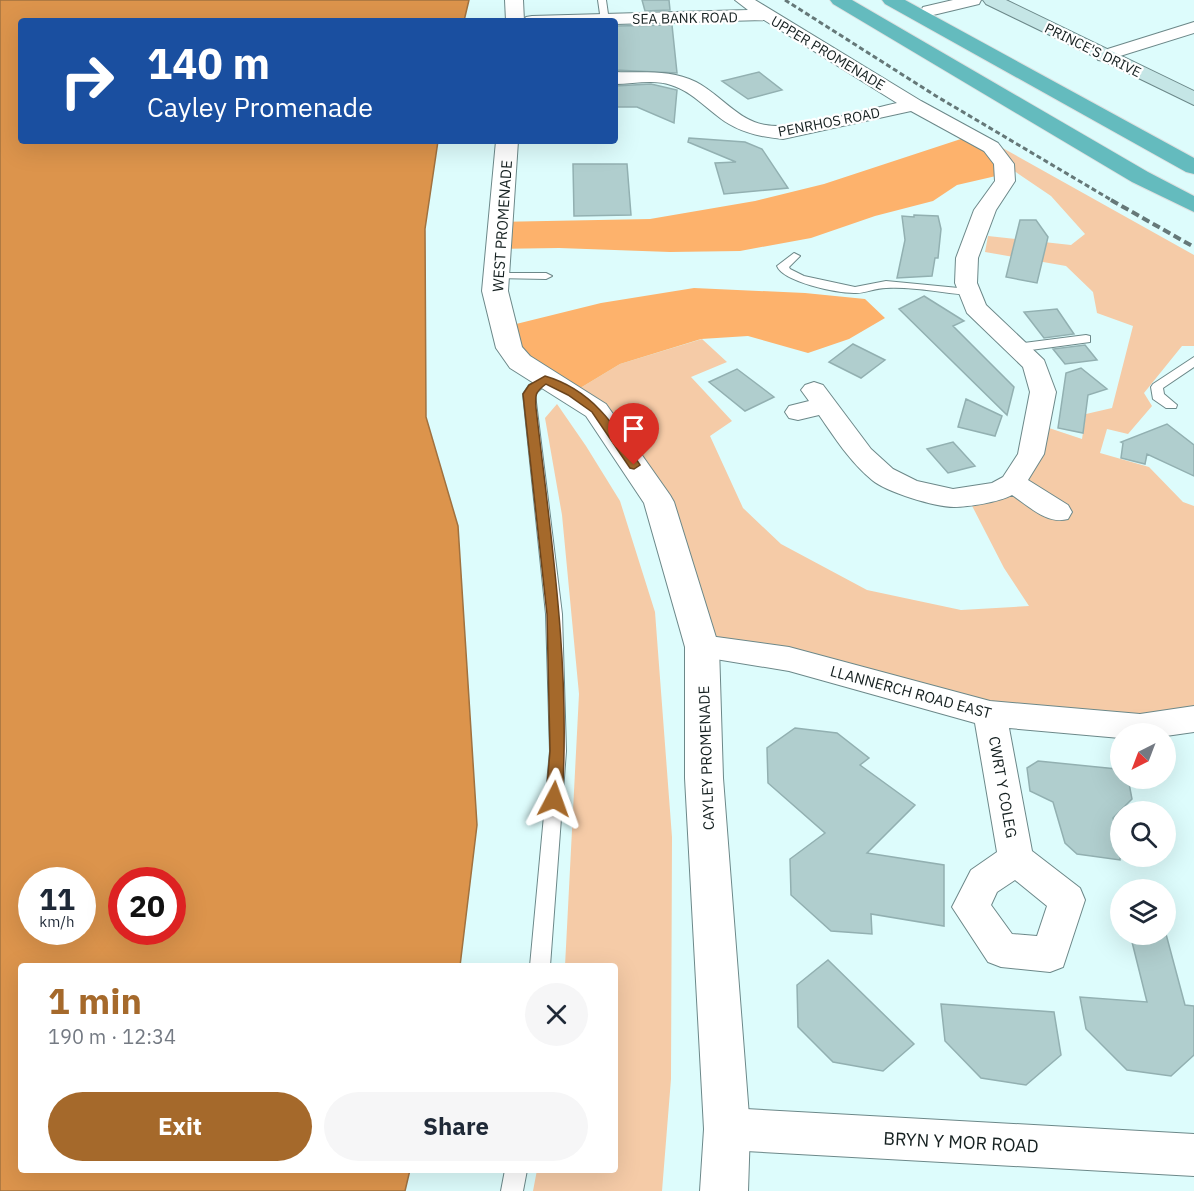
<!DOCTYPE html>
<meta charset="utf-8">
<style>
body{margin:0;font-family:"IBM Plex Sans",sans-serif;background:#f6f6f7;color:#1f2937;height:100vh;display:flex;flex-direction:column;font-size:22px;white-space:nowrap}
*{box-sizing:border-box;margin:0}
p{font-size:20px;color:#747a83}
.icon{flex:none;width:33px;height:33px;fill:none;stroke:currentColor;stroke-width:2;stroke-linecap:round;stroke-linejoin:round}
.map{position:relative;flex:1;overflow:hidden}
.side{position:absolute;left:18px;top:963px;width:600px;height:210px;display:flex;flex-direction:column;background:#fff;border-radius:6px;box-shadow:0 6px 24px #0002}
.side>*{flex:none}
.guide{position:absolute;left:18px;top:18px;width:600px;height:126px;border-radius:6px;box-shadow:0 6px 24px #0002;background:#1a4fa0;color:#fff;overflow:hidden}
.needle{width:39px;rotate:222deg}
.fabs{position:absolute;left:1110px;top:723px;display:grid;gap:12px}
.fabs a{display:grid;place-items:center;width:66px;height:66px;border-radius:50%;background:#fff;box-shadow:0 6px 24px #0002;font-size:30px}
.speed{position:absolute;left:18px;top:867px;display:flex;gap:12px;font-size:30px;font-weight:700;text-align:center}
.speed>*{display:grid;place-content:center;width:78px;height:78px;border-radius:50%;background:#fff;box-shadow:0 6px 24px #0002;line-height:1}
.speed small{font-size:15px;font-weight:400}
.speed .limit{border:9px solid #d22;background:#fff;color:#111}
.pin{position:absolute;display:grid;place-items:center;width:51px;height:51px;color:#fff;margin:-62px -26px;border-radius:50% 50% 50% 0;rotate:-45deg;box-shadow:0 0 6px #0007}
.pin .icon{rotate:45deg}
.me{position:absolute;width:66px;margin:-33px;rotate:4deg;stroke-linejoin:round;filter:drop-shadow(0 0 4px #0008)}
.turn{display:flex;align-items:center;gap:21px;height:126px;padding:0 30px;font-size:27px}
.turn .icon{width:78px;height:78px;stroke-width:2.5}
.turn b{display:block;font-size:42px;line-height:51px}
.round{display:grid;place-items:center;flex:none;width:63px;height:63px;border-radius:32px;background:#f6f6f7}
.overview{display:flex;align-items:center;justify-content:space-between;height:102px;padding:0 30px}
h1{font-size:36px;font-weight:800;line-height:45px;color:#a5692b}
.primary-button{display:flex;gap:12px;margin-top:auto;padding:12px 30px}
.primary-button a{flex:1;height:69px;border-radius:36px;background:#a5692b;color:#fff;font-size:24px;font-weight:800;line-height:69px;text-align:center}
.primary-button a+a{background:#f6f6f7;color:#1f2937}
.map>svg:first-child{display:block}
.green{fill:#f5cba7}
.forest{fill:#fdb26c}
.water{fill:#dc944c;stroke:#a0713f;stroke-width:1.5;fill-rule:evenodd}
.building{fill:#b0cece;stroke:#92b0b1;stroke-width:1.5}
.lines{fill:none;stroke-linecap:round;stroke-linejoin:round}
.service-casing{stroke:#6c8889;stroke-width:2}
.minor-casing{stroke:#6c8889;stroke-width:2}
.tertiary-casing{stroke:#6c8889;stroke-width:2}
.secondary-casing{stroke:#6c8889;stroke-width:2}
.trunk-casing{stroke:#dee0e0;stroke-width:2}
.service{fill:#fff;fill-rule:evenodd}
.minor{fill:#fff;fill-rule:evenodd}
.tertiary{fill:#fff;fill-rule:evenodd}
.secondary{fill:#c5e6e6;fill-rule:evenodd}
.trunk{fill:#64bbbe;fill-rule:evenodd}
.rail-far1{stroke:#657878;stroke-width:3;stroke-dasharray:5 3;stroke-linecap:butt}
.rail{stroke:#657878;stroke-width:4;stroke-dasharray:8 4;stroke-linecap:butt}
.route{fill:#a5692b;stroke:#6b441c;stroke-width:1.5}
.labels{text-anchor:middle;dominant-baseline:central;stroke-width:4.5;stroke-linejoin:round;paint-order:stroke}
.far-street-label{font-size:14px;fill:#152020;stroke:#fff}
.street-label{font-size:15px;fill:#152020;stroke:#fff}
.near-street-label{font-size:18px;fill:#152020;stroke:#fff}
</style>
<div class="map">
<svg width="1194" height="1191" viewBox="0 0 1194 1191">
<rect width="100%" height="100%" fill="#ddfcfc"/>
<path class="green" d="M999 146 1194 255V346H1182L1144 393 1152 406 1128 434 1107 429 1100 453 1149 467 1183 502 1194 506V719L990 714 702 647 659 502 572 393 620 364 702 339 727 362 691 377 732 421 710 436 743 508 781 544 867 590 961 610 1029 606 1004 568 967 496 1013 483 1037 424 1082 439 1086 414 1112 408 1133 326 1097 313 1093 292 1066 266 985 252 988 236 1071 245 1085 234 1051 196 1004 164Z
M557 404 586 446 620 501 655 612 672 837 671 1079 662 1191H533L537 1170H615V966H565L579 694 562 515 545 418Z"/>
<path class="forest" d="M970 136 991 147 996 176 957 185 933 201 875 216 811 238 740 251 670 252 559 248 498 249 501 222 650 219 755 201 824 184Z
M694 288 805 293 865 299 885 318 849 339 808 353 748 336 701 339 620 364 572 393 545 380 504 327 601 303Z"/>
<path class="water" d="M0 0H469L464 21H21V141H438L425 229 426 417 458 526 477 825 460 966H21V1170H410L405 1191H0ZM32 880H82V932H32ZM122 880H172V932H122Z"/>
<path class="building" d="M642 0H669L670 10 645 11Z
M672 25 677 73 615 70V26Z
M759 72 782 90 748 99 722 81Z
M651 84 677 90 674 123 637 107H616L615 86Z
M689 138 745 142 762 149 788 188 724 194 715 163 736 162 688 142Z
M573 164H627L631 215 574 216Z
M914 215 938 216 941 229 938 258H935L932 276 897 278 905 240 902 216 914 217Z
M1020 220H1036L1048 237 1037 283 1006 277Z
M924 296 964 321 953 326 1014 387 1007 415 899 309Z
M1057 309 1074 334 1044 338 1024 312Z
M853 344 885 360 861 378 829 362Z
M1085 345 1097 360 1065 364 1053 349Z
M1081 368 1107 389 1088 395 1083 433 1058 428 1066 373Z
M737 369 774 397 745 411 709 382Z
M966 399 1002 416 995 436 958 427Z
M1167 424 1194 445V476L1147 454 1145 464 1121 458 1123 443 1121 442Z
M953 442 975 466 948 473 927 449Z
M795 728 837 733 869 758 860 765 915 805 867 853 944 865V926L871 914 872 934 831 931 791 895 790 859 825 833 768 783 767 748Z
M1038 761 1117 769 1120 771V778H1128L1132 799 1113 818 1120 845V860L1077 854 1065 843 1053 802 1030 791 1027 768Z
M1130 934H1166L1185 1005 1194 1006V1055L1171 1076 1127 1070 1086 1029 1080 997 1147 1002Z
M828 960 914 1044 883 1071 833 1062 798 1027 797 985Z
M941 1004 1054 1012 1061 1055 1026 1085 981 1078 945 1041Z"/>
<g class="lines">
<g class="service-casing">
<path id="service" d="M598 0H606L609 21H601Z
M794 253 800 256 789 267 790 269 804 276 855 287 886 281 969 289 975 292 969 295C943 293 911 286 886 288 875 288 864 294 854 293 837 293 783 282 777 266Z
M496 273H546L552 276 546 279 492 278V274Z
M1086 335 1090 336V342L1016 352 1010 348 1016 344Z
M1194 357V367L1163 388 1164 394 1177 405 1176 408H1166L1153 399 1151 387 1153 384Z
M545 376 551 380 535 394 562 614 566 751 550 966H530L550 751 546 614 523 394 529 385Z
M505 1170H527L523 1191H501Z"/>
</g>
<g class="minor-casing">
<path id="minor" d="M735 0H755L921 101 998 143 1014 164 1015 181 996 210 978 258 977 283 986 305 1044 360 1056 392 1044 454 1028 480 1068 505 1072 512 1068 519C1047 525 1029 506 1012 495 1000 502 968 507 954 507 935 507 886 492 872 480 850 462 835 438 819 415L798 420 789 418 785 412 789 406 809 401 801 390 805 385 814 382 823 385 871 449 893 469 917 481 953 489 992 483 1003 477 1018 454 1030 392 1023 367 967 313 955 283 956 258 974 210 995 181 994 164 984 151 911 111 783 139C764 137 746 134 729 124 709 112 694 92 671 85 654 79 633 84 615 84V72C643 73 670 69 696 82 721 95 738 121 766 125 796 131 865 110 897 103L764 20 615 24V21H523L526 17 532 16 748 10Z
M953 0H981L979 4 929 16 921 11 923 7Z
M1194 22V33L1104 61 1098 60 1095 56 1098 52Z
M702 635 789 647 990 701 1140 714 1194 706V732L1166 736V734H1120V738L1009 728 1032 851 1080 888 1085 900 1063 967 1050 972 1001 967 988 962 952 907 971 870 997 852 975 723 789 671 691 655 686 647 691 639ZM1015 880 1047 906 1037 936 1012 934 991 905 997 892Z
M727 1108 1194 1134V1176L727 1150 712 1144 706 1129 712 1114Z"/>
</g>
<g class="tertiary-casing">
<path id="tertiary" d="M505 0H523L524 21H506Z
M496 141H518L508 291 522 347 530 356 606 404 670 495 674 502 719 647 723 778 750 1129 748 1191H700L704 1129 685 778V647L644 503 586 416 510 368 496 348 482 291Z"/>
</g>
<g class="secondary-casing">
<path id="secondary" d="M983 0H1006L1194 91V105L986 4Z"/>
</g>
<g class="trunk-casing">
<path id="trunk" d="M830 0H852L1148 172 1194 196V212L1132 182 833 4Z
M882 0H905L1194 158V174L1186 172 885 4Z"/>
</g>
<use href="#service" class="service"/>
<use href="#minor" class="minor"/>
<use href="#tertiary" class="tertiary"/>
<use href="#secondary" class="secondary"/>
<use href="#trunk" class="trunk"/>
<path class="rail-far1" d="M785 0 936 96 1113 201"/>
<path class="rail" d="M1111 200 1194 247"/>
</g>
<path class="route" d="M545 376C593 390 615 426 640 465L634 469 630 468 592 412 568 395 546 384C535 392 535 395 536 408 551 538 571 668 562 799L560 804 554 806 549 804 546 799 550 751 547 614 523 394 529 385Z"/>
<g class="labels">
<g class="far-street-label">
<text transform="translate(685 18) rotate(-1)">SEA BANK ROAD</text>
<text transform="translate(1093 50) rotate(26)">PRINCE'S DRIVE</text>
<text transform="translate(828 53) rotate(31)">UPPER PROMENADE</text>
<text transform="translate(829 122) rotate(-11)">PENRHOS ROAD</text>
</g>
<g class="street-label">
<text transform="translate(502 226) rotate(-86)">WEST PROMENADE</text>
<text transform="translate(911 692) rotate(15)">LLANNERCH ROAD EAST</text>
<text transform="translate(706 758) rotate(-92)">CAYLEY PROMENADE</text>
<text transform="translate(1003 787) rotate(80)">CWRT Y COLEG</text>
</g>
<g class="near-street-label">
<text transform="translate(961 1142) rotate(3)">BRYN Y MOR ROAD</text>
</g>
</g>
</svg>
<div class="fabs">
<a><svg class="needle" viewBox="-14 -14 28 28"><path d="M0-13l5 13h-10z" fill="#e53935"/><path d="M0 13l5-13h-10z" fill="#747a83"/></svg></a>
<a><svg class="icon" aria-label="search" viewBox="0 0 24 24"><circle cx="10" cy="10" r="6"/><path d="M15 15l6 6"/></svg></a>
<a><svg class="icon" aria-label="layers" viewBox="0 0 24 24"><path d="M12 4l9 5-9 5-9-5zM3 14l9 5 9-5"/></svg></a>
</div>
<div class="speed"><div>11<small>km/h</small></div><div class="limit">20</div></div>
<div class="pin" style="left:634px;top:465px;background:#d93025"><svg class="icon" aria-label="arrive" viewBox="0 0 24 24"><path d="M6 21V4h12l-3 4 3 4H6"/></svg></div>
<svg class="me" style="left:554px;top:799px" viewBox="-20 -20 40 40"><path d="M0-17L14 15 0 8-14 15z" fill="#a5692b" stroke="#fff" stroke-width="4"/></svg>
<div class="guide">
<div class="turn"><svg class="icon" aria-label="right" viewBox="0 0 24 24"><path d="M7 20v-9h11M14 6l5 5-5 5"/></svg><div><b>140 m</b>Cayley Promenade</div></div>
</div>
<section class="side">
<div class="overview"><div><h1>1 min</h1><p>190 m · 12:34</p></div><a class="round"><svg class="icon" aria-label="close" viewBox="0 0 24 24"><path d="M6 6l12 12M18 6L6 18"/></svg></a></div>
<div class="primary-button"><a>Exit</a><a>Share</a></div>
</section>
</div>
